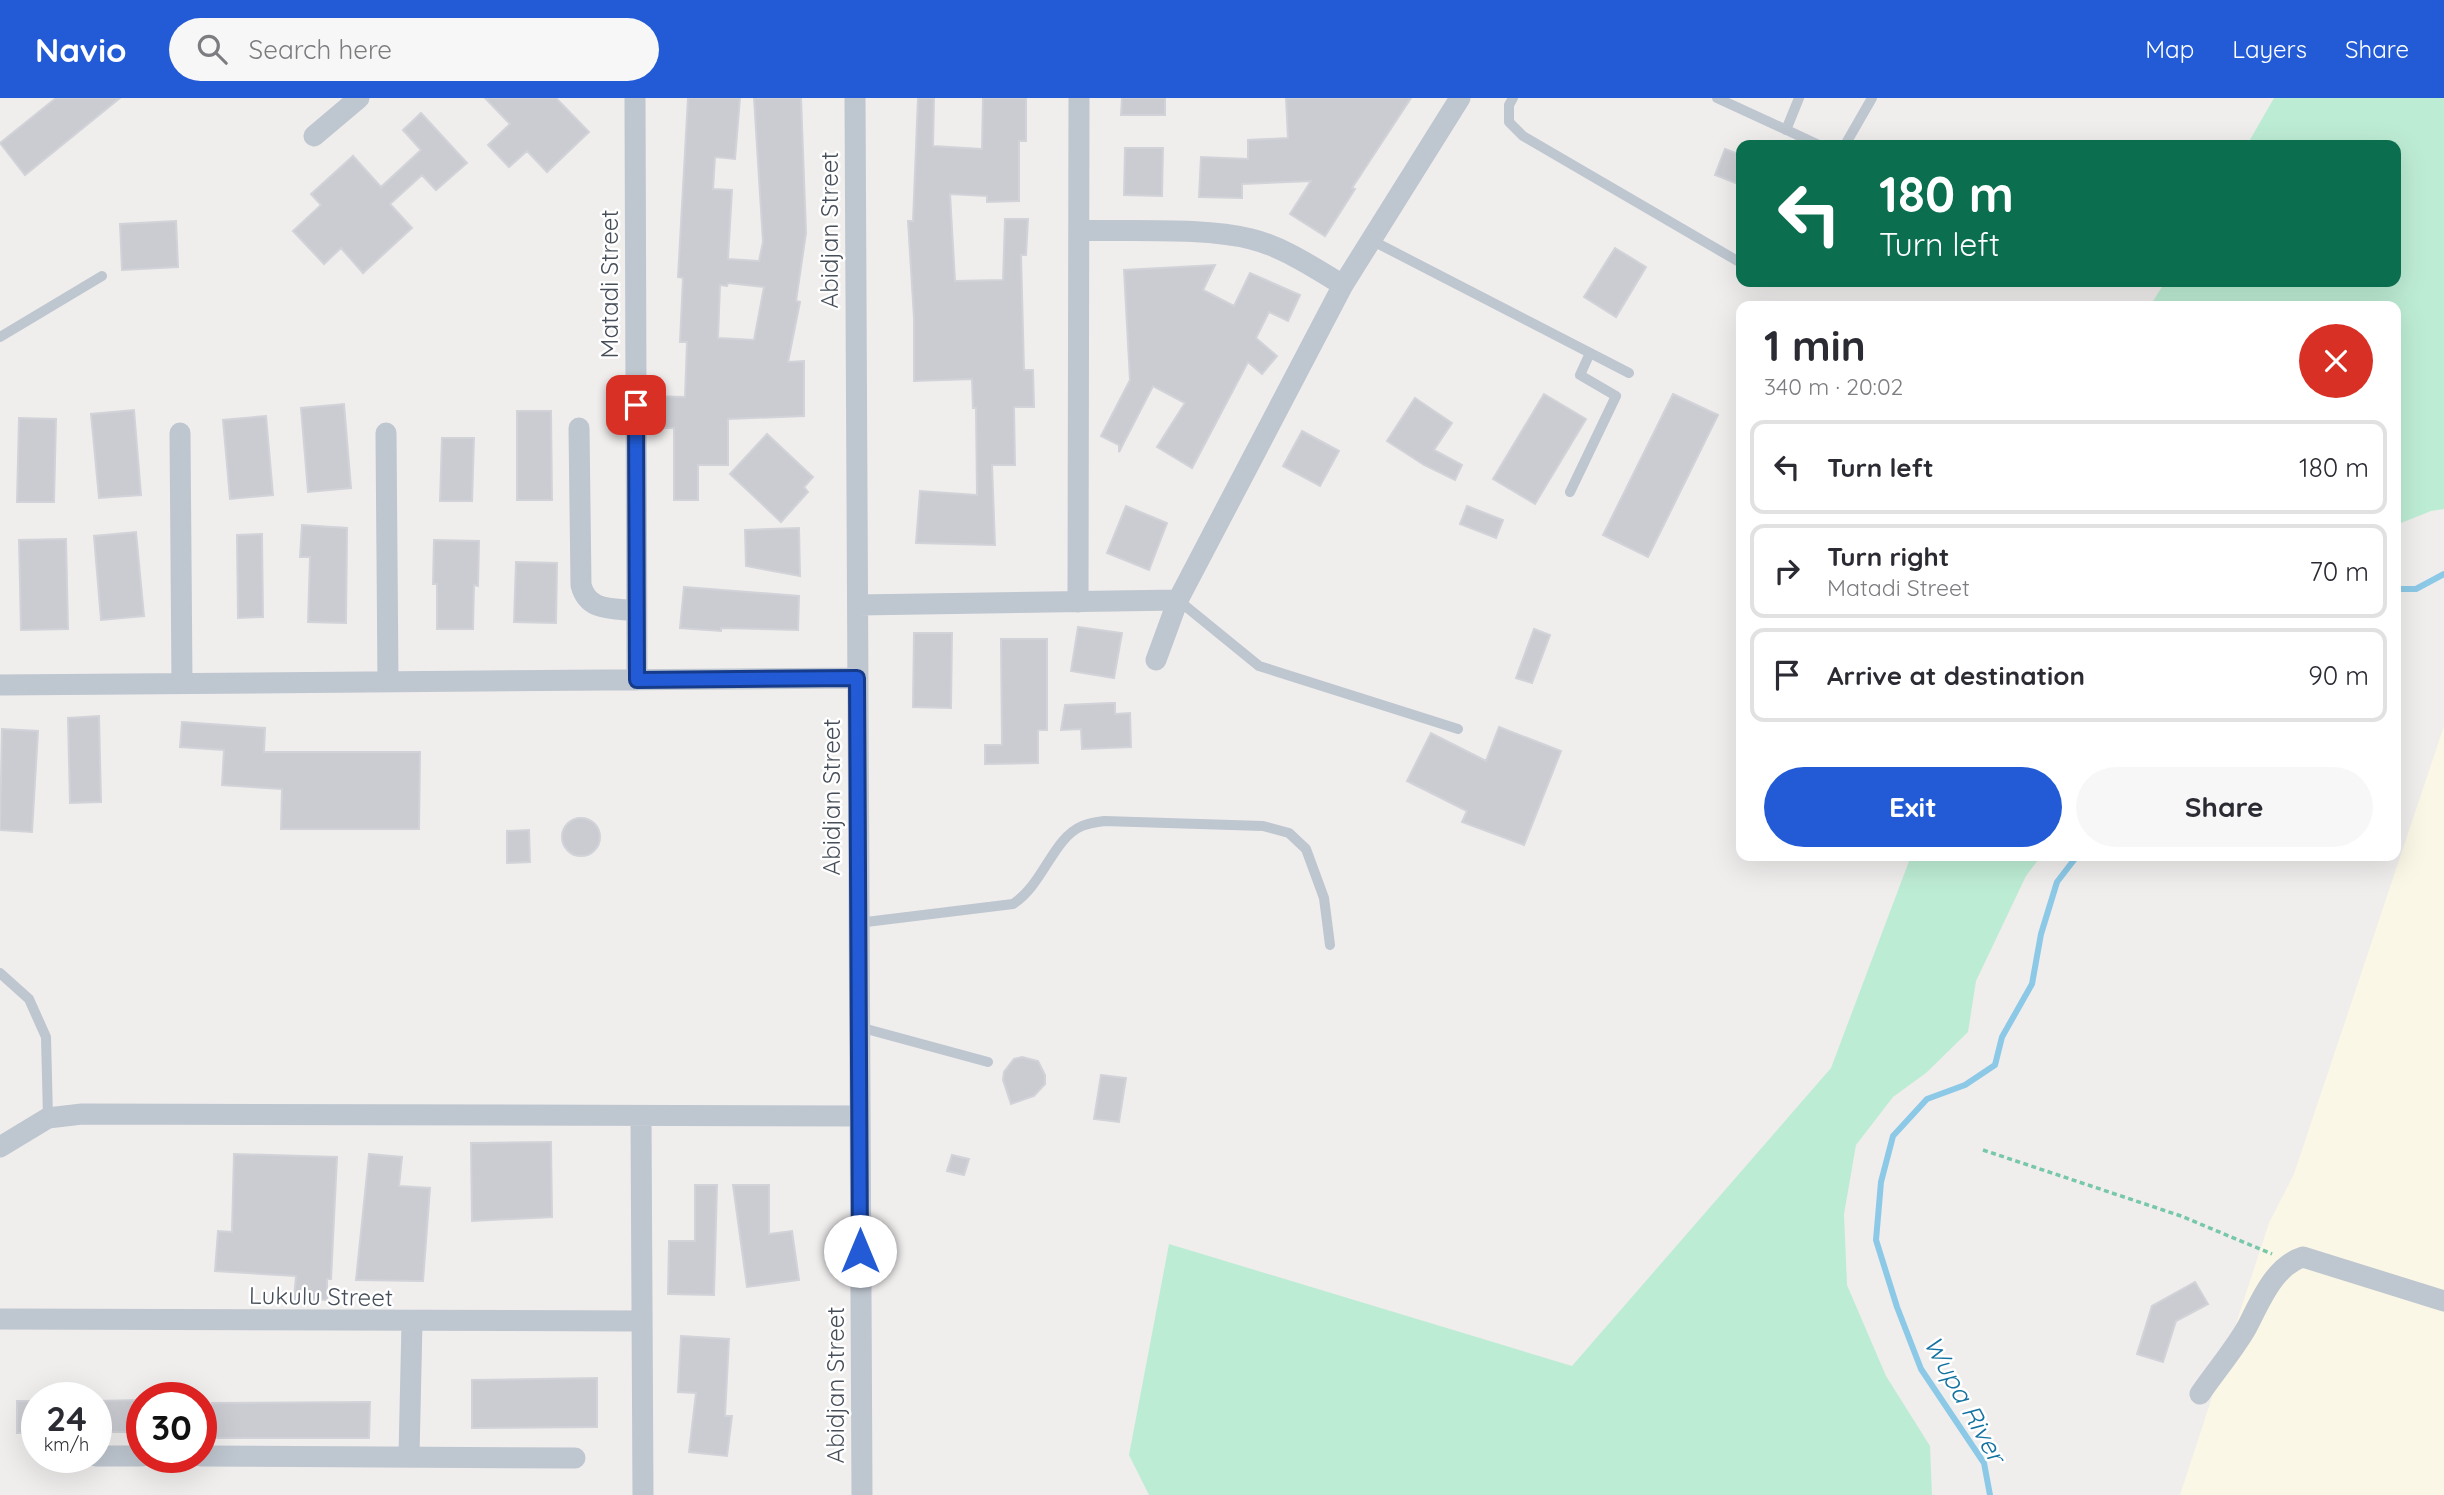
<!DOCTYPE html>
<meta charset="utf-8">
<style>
body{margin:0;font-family:Quicksand,sans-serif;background:#f7f7f7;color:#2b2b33;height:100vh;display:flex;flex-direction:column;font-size:26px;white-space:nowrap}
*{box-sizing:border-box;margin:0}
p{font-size:23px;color:#7c7c81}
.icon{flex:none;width:38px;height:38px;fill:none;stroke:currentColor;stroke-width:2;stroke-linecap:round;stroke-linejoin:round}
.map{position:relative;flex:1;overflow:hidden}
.side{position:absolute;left:1736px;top:203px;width:665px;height:560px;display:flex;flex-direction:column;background:#fff;border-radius:14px;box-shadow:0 7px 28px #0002}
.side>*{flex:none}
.hud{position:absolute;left:1736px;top:42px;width:665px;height:147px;border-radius:14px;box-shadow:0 7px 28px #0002;background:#0b6e4f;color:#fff;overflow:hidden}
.speed{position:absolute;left:21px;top:1284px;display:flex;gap:14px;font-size:35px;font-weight:700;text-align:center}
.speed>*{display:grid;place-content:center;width:91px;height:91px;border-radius:50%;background:#fff;box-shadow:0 7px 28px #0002;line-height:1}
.speed small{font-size:18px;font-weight:400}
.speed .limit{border:10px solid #d22;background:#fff;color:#111}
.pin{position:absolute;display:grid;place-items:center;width:60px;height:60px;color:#fff;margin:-30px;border-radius:14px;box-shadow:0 4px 10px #0006}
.me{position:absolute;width:77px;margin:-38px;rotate:0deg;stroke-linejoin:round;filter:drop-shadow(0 0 5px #0008)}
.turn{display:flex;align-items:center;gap:24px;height:147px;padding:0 28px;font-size:32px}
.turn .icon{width:91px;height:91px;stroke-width:2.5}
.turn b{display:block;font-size:49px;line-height:60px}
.round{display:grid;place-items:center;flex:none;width:74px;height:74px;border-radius:37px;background:#f7f7f7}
.head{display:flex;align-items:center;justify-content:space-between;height:119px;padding:0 28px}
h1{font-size:42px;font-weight:700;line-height:52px}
.primary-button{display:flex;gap:14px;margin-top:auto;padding:14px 28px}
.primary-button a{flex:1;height:80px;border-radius:42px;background:#225bd5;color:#fff;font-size:28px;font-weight:700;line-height:80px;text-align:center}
.primary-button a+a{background:#f7f7f7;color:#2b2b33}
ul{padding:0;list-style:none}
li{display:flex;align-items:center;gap:21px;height:94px;margin:0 14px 10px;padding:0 14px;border:4px solid #e1e1e2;border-radius:14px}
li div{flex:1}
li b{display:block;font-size:26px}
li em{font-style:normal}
header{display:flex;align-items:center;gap:42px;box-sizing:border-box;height:98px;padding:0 35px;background:#225bd5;color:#fff}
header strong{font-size:33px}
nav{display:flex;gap:38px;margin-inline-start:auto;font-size:24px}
.search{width:490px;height:63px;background:#f7f7f7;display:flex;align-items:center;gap:18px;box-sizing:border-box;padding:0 24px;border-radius:38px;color:#7c7c81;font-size:26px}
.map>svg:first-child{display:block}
.commercial{fill:#faf7e6}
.green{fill:#bdecd4}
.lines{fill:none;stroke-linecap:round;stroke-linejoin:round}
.stream{stroke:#8cc9e7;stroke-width:6}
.building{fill:#caccd2;stroke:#d1d3d8;stroke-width:2;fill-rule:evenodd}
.path{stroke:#77c8a9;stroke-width:3.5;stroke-dasharray:5 3.5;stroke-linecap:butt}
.service{stroke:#bec6cf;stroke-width:10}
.minor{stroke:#bec6cf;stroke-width:21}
.route-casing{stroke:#163b8a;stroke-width:18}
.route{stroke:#225bd5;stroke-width:12}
.labels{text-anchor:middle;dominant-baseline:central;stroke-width:5;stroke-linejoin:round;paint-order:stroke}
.street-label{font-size:24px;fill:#464e59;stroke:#fff}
.water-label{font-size:26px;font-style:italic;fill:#1372a0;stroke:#fff}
</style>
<header>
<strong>Navio</strong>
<div class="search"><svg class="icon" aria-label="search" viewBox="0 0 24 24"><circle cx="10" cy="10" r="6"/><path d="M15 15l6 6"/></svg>Search here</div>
<nav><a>Map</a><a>Layers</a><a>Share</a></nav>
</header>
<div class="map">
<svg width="2444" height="1397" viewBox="0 0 2444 1397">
<rect width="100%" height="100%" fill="#f0eded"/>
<path class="commercial" d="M2444 628V1397H2180L2269 1125 2294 1076Z"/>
<path class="green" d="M2274 0H2444V411L2431 413 2396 427V208H2150L2165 184H2396V47H2247Z
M1911 758H2041L2026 778 1976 883 1968 934 1926 975 1893 999 1856 1047 1844 1116 1847 1187 1886 1278 1930 1348 1932 1397H1149L1129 1357 1169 1146 1572 1268 1831 970Z"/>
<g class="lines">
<path class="stream" d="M2396 491H2416L2444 476
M1990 1397 1984 1365 1921 1271 1897 1209 1876 1142 1881 1084 1893 1038 1927 1001 1965 987 1995 967 2002 939 2032 886 2041 836 2057 784 2077 758"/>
</g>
<path class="building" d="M56 0H120L25 77 0 45Z
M485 0H556L589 34 547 74 527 53 509 69 488 47 510 26Z
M688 0H740L735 61 715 59 713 91 732 92 728 161 759 163 763 144 754 0H801L806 135 796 203 800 204 788 264 804 263V318L728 321V367H698V402H674V330H651L652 298 685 299 687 244H680L683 180 678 179ZM728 185 764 189 754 242 718 240 720 187 727 188Z
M918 0H934L933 48 982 51 983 0H1026V43H1019V103L987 104V98L950 96 955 183 1003 182 1005 121H1028L1026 157H1021L1024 272H1033L1034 309H1014L1015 367H992L995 447 916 445 920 393 977 397 976 310H973L972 281 914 283V220L908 123H913Z
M1122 0H1165V17H1121Z
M1286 0H1411L1352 90 1355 91 1325 138 1290 116 1311 83 1242 86V100L1199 99 1201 59 1248 61V42L1288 40Z
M421 15 467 65 436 92 422 77 390 106 412 130 363 175 341 150 324 166 293 133 321 107 311 96 353 58 381 89 421 52 403 32Z
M1125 50H1163L1162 98 1124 97Z
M1725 51 1741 57V87L1715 77Z
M176 123 178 169 122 172 120 126Z
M1615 150 1646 169 1616 219 1584 199Z
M1215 167 1203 192 1234 208 1250 175 1300 197 1288 223 1269 214 1256 240 1277 258 1262 276 1248 264 1192 370 1157 349 1185 305 1153 288 1119 354V347L1101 338 1130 282 1124 172Z
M1544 296 1586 321 1535 406 1493 381Z
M1673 296 1718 317 1648 459 1603 437Z
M1415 300 1452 325 1434 352 1462 367 1455 382 1424 367 1387 343Z
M344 306 351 390 308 394 301 310Z
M134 312 141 397 99 400 91 316Z
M517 313H551L552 402H517Z
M266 318 273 397 230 401 223 322Z
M19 320 56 321 54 404H17Z
M1302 333 1339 353 1320 388 1283 368Z
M767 336 813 379 804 389 808 394 781 424 730 376Z
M442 340H474L472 403H440Z
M1126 408 1167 425 1149 472 1107 455Z
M1467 408 1503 422 1496 440 1460 426Z
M302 427 347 430 346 525 308 524 310 459H300Z
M799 430 800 478 746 468 745 432Z
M136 434 144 518 101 522 94 438Z
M262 436 263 519 238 520 237 437Z
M66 441 68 531 21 532 19 442Z
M434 442 479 443 478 488 474 487 473 531H437V486H433Z
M516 464 557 465 556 525 514 524Z
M684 489 799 498 798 532 721 530V533L680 530Z
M1078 529 1122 535 1114 580 1071 573Z
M1534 531 1550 537 1532 585 1516 580Z
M914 535H952L951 610 913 609Z
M1001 541H1047V632H1038V665L985 666V647H1002Z
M1110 605H1115V616L1130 615 1131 649 1082 651 1081 631 1061 632 1065 607Z
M99 618 101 704 70 705 68 620Z
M182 624 265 630 264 654H420L419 731H281L282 691 222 687 224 652 180 649Z
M1499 629 1561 653 1524 747 1462 724 1467 713 1407 683 1431 635 1486 663Z
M2 631 38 633 32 734 0 732Z
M562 739a19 19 0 1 1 38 0a19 19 0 1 1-38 0Z
M529 732 530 764 507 765V733Z
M1022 959 1038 963 1045 977V986L1034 998 1011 1006 1003 982 1004 974 1014 961Z
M1101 977 1126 980 1119 1024 1094 1021Z
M551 1044 552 1119 472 1123 471 1045Z
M234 1056 337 1059 331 1181H327V1202L294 1201 296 1178 215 1173 218 1133 232 1134Z
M369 1056 402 1059 399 1088 430 1090 423 1183 356 1182Z
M952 1057 969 1061 964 1077 947 1073Z
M695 1087H717L714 1197 668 1196 669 1143H695Z
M733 1087H769V1136L792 1133 799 1182 747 1189Z
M2195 1184 2208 1206 2176 1223 2163 1264 2137 1256 2152 1208Z
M681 1238 729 1241 725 1318H732L727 1358 689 1354 696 1295 678 1294Z
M597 1280V1329L472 1330V1282Z
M142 1302V1334H96V1303Z
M17 1303H37V1335H17Z
M370 1304 369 1340H212V1305Z"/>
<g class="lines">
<path class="path" d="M1983 1052 2181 1118 2272 1156"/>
<path class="service" d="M1513 0 1509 7V24L1523 38 1741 165
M1717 0 1819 47
M1786 32 1799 0
M1845 47 1872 0
M1371 142 1629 275
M0 239 102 178
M1570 394 1616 298 1580 277 1590 255
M1178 502 1259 568 1458 631
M858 825 1013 806C1043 787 1053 740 1082 728 1089 725 1097 724 1104 723L1263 728 1289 735 1306 751 1324 800 1330 847
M0 875 29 901 46 939 48 1020
M859 929 988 964"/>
<path class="minor" d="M635 0 637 582
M855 0 862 1397
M314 38 359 0
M1079 132C1131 134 1202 129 1251 141 1284 149 1314 170 1343 187
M579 330 581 487C588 514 612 510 636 513
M180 335 182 584
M386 335 388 584
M1078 504 1079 0
M858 507 1178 502
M1156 562 1178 502 1343 187 1460 0
M0 587 857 580
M641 1019 643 1397
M0 1049 48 1020 82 1016 860 1018
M0 1221 642 1223
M2200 1296C2215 1274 2234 1252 2247 1229 2260 1204 2274 1168 2303 1159L2444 1203
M409 1357 412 1225
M96 1358H142
M201 1358 575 1360"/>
</g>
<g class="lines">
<g class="route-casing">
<path id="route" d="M636 307 637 582 857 580 860 1153"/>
</g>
<use href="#route" class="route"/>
</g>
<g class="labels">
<g class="street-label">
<text transform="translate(829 132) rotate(-90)">Abidjan Street</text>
<text transform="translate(609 186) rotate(-90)">Matadi Street</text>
<text transform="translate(831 699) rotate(-90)">Abidjan Street</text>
<text transform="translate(321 1198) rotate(1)">Lukulu Street</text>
<text transform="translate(835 1287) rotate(-90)">Abidjan Street</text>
</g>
<g class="water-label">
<text transform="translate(1965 1301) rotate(61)">Wupa River</text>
</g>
</g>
</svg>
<div class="speed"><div>24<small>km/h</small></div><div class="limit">30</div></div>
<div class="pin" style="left:636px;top:307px;background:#d93025"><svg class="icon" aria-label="arrive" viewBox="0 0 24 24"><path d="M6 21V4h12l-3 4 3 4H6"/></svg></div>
<svg class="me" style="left:860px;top:1153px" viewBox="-20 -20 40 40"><circle r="19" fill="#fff"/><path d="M0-13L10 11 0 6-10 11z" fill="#225bd5"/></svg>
<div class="hud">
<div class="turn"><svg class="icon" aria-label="left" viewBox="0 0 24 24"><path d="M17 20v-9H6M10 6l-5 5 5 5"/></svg><div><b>180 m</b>Turn left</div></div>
</div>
<section class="side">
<div class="head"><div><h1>1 min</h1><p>340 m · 20:02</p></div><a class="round" style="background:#d93025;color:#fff"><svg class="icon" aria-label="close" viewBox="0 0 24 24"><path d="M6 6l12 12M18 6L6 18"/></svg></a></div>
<ul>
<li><svg class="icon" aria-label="left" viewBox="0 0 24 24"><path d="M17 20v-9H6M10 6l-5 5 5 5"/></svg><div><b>Turn left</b></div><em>180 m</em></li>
<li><svg class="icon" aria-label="right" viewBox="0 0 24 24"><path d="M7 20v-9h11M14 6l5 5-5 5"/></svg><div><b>Turn right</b><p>Matadi Street</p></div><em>70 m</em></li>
<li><svg class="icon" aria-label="arrive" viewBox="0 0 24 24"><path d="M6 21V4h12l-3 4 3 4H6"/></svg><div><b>Arrive at destination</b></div><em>90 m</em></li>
</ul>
<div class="primary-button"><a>Exit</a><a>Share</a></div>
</section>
</div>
